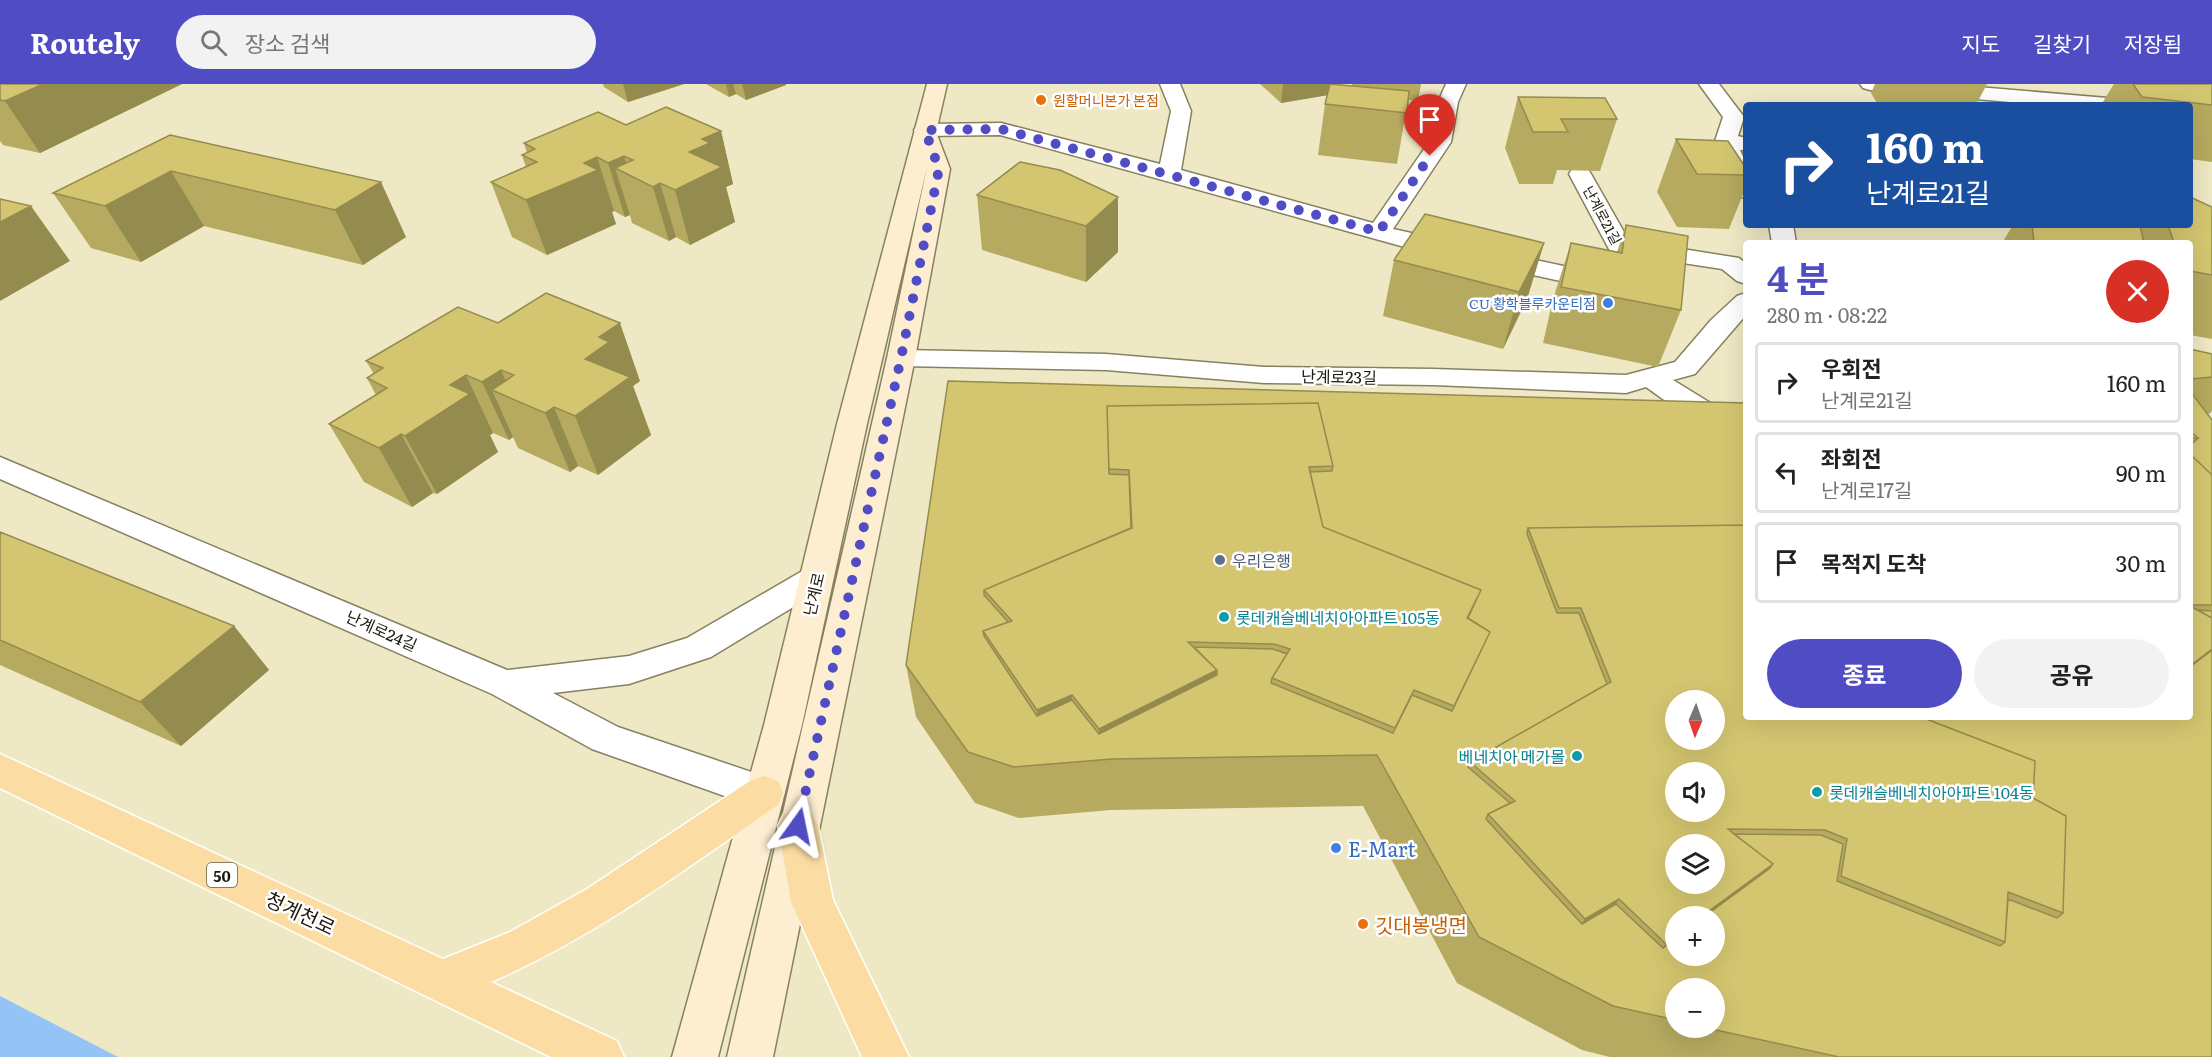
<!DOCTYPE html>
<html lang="ko">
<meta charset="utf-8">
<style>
body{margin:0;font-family:Literata,"Noto Sans KR",serif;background:#f2f2f2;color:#222;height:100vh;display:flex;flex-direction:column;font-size:22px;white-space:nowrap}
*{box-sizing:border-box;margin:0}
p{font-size:20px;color:#767676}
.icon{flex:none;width:33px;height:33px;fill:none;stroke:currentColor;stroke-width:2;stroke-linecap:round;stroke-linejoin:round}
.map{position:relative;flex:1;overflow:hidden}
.details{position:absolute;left:1743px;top:156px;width:450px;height:480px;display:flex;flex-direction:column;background:#fff;border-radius:6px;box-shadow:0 6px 24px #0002}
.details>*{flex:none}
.hud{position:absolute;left:1743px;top:18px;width:450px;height:126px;border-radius:6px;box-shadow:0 6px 24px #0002;background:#1a4fa0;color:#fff;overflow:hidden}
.needle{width:39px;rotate:182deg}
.buttons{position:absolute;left:1665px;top:606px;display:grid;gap:12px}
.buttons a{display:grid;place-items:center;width:60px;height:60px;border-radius:50%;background:#fff;box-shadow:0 6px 24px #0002;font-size:30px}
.pin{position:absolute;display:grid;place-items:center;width:51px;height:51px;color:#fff;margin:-62px -26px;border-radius:50% 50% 50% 0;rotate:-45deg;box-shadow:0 0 6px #0007}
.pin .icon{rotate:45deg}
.me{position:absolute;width:66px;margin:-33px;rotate:12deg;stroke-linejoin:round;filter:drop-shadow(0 0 4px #0008)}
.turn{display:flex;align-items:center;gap:21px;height:126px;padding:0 24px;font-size:27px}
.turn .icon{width:78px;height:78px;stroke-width:2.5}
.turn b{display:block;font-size:42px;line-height:51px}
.round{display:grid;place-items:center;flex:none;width:63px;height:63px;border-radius:32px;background:#f2f2f2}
.headline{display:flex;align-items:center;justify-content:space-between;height:102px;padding:0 24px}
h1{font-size:36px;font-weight:700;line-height:45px;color:#504dc4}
.primary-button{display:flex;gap:12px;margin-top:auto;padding:12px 24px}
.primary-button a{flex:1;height:69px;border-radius:36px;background:#504dc4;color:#fff;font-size:24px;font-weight:700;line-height:69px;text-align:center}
.primary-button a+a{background:#f2f2f2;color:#222}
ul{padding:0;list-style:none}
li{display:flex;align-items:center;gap:18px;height:81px;margin:0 12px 9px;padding:0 12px;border:3px solid #e0e0e0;border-radius:6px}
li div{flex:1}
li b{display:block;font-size:22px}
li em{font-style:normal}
header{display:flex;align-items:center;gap:36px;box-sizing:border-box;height:84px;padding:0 30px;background:#504dc4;color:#fff}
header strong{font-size:28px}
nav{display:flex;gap:33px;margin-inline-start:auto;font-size:21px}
.search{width:420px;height:54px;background:#f2f2f2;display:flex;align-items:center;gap:15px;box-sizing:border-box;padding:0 21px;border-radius:33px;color:#767676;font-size:22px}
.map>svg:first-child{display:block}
.water{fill:#93c4f5}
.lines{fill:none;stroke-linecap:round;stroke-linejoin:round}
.street-casing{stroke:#868160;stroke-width:3}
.secondary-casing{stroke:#868160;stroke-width:3}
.primary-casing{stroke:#fff;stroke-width:3}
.street{fill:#fff;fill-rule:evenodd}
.secondary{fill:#fdeed1;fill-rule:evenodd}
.primary{fill:#fbdda3;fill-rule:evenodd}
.wall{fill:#b6aa60;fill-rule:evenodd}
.shaded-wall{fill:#948b4e}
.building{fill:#d4c670;stroke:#948b4e;stroke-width:1.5;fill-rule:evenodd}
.route{stroke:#504dc4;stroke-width:10;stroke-dasharray:0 18}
.food-dot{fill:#e8710a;stroke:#fff;stroke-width:2}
.shop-dot{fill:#3f7fe0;stroke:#fff;stroke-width:2}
.service-dot{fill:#5c6f8a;stroke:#fff;stroke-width:2}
.culture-dot{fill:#0f9aa8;stroke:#fff;stroke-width:2}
.labels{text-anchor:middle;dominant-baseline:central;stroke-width:5;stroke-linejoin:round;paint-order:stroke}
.far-food-label{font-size:14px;fill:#c56008;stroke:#fff;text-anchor:start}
.far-street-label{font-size:14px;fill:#1d1a0d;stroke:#fff}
.far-shop-label{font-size:14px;fill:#366cbe;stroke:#fff;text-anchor:end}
.shield{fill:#fff;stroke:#615f56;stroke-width:1.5}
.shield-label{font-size:15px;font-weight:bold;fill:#1d1a0d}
.street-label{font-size:16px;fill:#1d1a0d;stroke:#fff}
.service-label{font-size:16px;fill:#4e5e75;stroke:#fff;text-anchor:start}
.culture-label{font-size:16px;fill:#0d838f;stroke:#fff;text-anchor:start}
.near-shop-label{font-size:20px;fill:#366cbe;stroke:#fff;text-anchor:start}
.near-street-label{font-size:20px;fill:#1d1a0d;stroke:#fff}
.near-food-label{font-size:20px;fill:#c56008;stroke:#fff;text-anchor:start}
</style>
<header>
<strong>Routely</strong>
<div class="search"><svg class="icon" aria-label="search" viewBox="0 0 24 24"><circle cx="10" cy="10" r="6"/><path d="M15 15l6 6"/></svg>장소 검색</div>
<nav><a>지도</a><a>길찾기</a><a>저장됨</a></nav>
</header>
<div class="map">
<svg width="2212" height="973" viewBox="0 0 2212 973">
<rect width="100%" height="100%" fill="#eee8c4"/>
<path class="water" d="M0 912 118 973H0Z"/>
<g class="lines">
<g class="street-casing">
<path id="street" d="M1160 0H1180L1191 27 1181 86 1373 139 1429 58 1438 18 1446 0H1466L1458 18 1451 58 1393 145 1582 186 1595 170 1610 167 1569 90 1572 85H1588L1591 90 1633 164 1657 161 1739 174 1746 180V200L1737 197 1722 185 1657 175 1612 181 1597 200 1588 203 1401 162 1000 51 925 52 917 51 914 46 917 41 925 40 1001 39 1160 80 1171 27Z
M1699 0H1719L1744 33 1738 52 1746 54V66H1740L1746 79V114L1738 112 1735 107 1715 57 1723 33Z
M1860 0H1942L2119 15 2126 17 2129 21H2046L1870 6 1863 4Z
M1769 141H1793L1796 159H1772Z
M1746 209V231L1695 290 1673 296 1712 320 1716 326 1712 332C1689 338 1665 316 1646 303L1626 309 1433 301 1264 299 1106 286 901 282 891 280 887 274 891 268 901 266 1106 270 1264 283 1433 285 1626 291 1675 278 1711 236 1737 212Z
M0 373 507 586 629 572 687 554 804 486 816 482 828 486 833 494 828 502 711 573 629 600 553 609 618 643 778 697 783 709 778 721 764 726 592 665 492 610 0 395Z"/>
</g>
<g class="secondary-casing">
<path id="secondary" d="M927 0H947L936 48 950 85 915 274 773 973H727L887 274 927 83 867 340 802 641 718 973H672L764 641 837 340Z"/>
</g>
<g class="primary-casing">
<path id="primary" d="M0 670 443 875 510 848 587 805 750 697 764 692 778 697 783 709 778 721C685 785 595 853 491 898L617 957 624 973H551L0 704Z
M798 725 812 730 818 742 833 816 909 973H862L791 818 778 742 784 730Z"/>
</g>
<use href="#street" class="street"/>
<use href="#secondary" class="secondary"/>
<use href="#primary" class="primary"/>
</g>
<path class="wall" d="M0 0H182L40 69 3 61 0 57Z
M603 0H684L628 18 604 3Z
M706 0H786V1L746 16 736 10 729 13Z
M1260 0H1336L1352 2V0H1421L1418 17 1408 16 1397 80 1318 71 1325 20 1328 11 1281 19Z
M1875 0H1987L1976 21H1878L1871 9Z
M2114 0H2212V78L2190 75V21H2101Z
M1518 13 1617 35 1600 87 1557 86 1553 100H1519L1505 64Z
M626 41 721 47 733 100 726 103 735 138 690 161 676 153 669 157 632 139 630 131 625 133 614 127 612 128 616 140 547 171 512 153 491 98 526 83 522 71 527 69 524 59Z
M170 51 406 153 363 181 204 142 141 178 91 164 53 109Z
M1676 55 1746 84V103L1729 145 1677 143 1657 108Z
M1020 78 1118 168 1086 198 982 166 977 111Z
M1626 141 1681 226 1658 283 1543 259 1553 215 1571 159 1617 168Z
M2013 141H2190L2212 191V255L2190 251V159H2002Z
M1544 159 1527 215 1503 265 1383 232 1394 176Z
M2190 265 2212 270V327L2208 331 2212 336V973H1610L1582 966 1457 899 1363 722 1111 726 1019 734 975 719 916 633 906 581 948 297 1746 319V633H2190ZM1676 904 1714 944H1676Z
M366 277 640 297 633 302 651 351 598 391 578 382 570 388 518 364 513 353 509 356 493 349 490 351 498 368 437 410 433 409 412 423 364 398 329 340 376 311 367 294 374 290Z
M0 448 234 542 269 586 181 662 0 581Z"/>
<path class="shaded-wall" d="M43 0H182L40 69 5 17Z
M623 0H684L628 18Z
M726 0H733L736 10 729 13Z
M742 0H786V1L746 16Z
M1283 0H1335L1334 10 1281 19Z
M721 47 733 100 726 103 735 138 690 161 675 106 689 68 702 55Z
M624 72 630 92 615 84 630 131 625 133 608 79Z
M597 73 614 127 612 128 616 140 547 171 526 116 584 79Z
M171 87 204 142 141 178 105 122Z
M381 98 406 153 363 181 335 126Z
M660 99 676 153 669 157 653 103Z
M1118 113V168L1086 198V142Z
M31 122 70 177 0 217V138Z
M1544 159 1527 215 1503 265 1519 208Z
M620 239 640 297 633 302 651 351 598 391 575 332 585 275 599 253Z
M501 286 514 316 492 306 513 353 509 356 482 298Z
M466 291 493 349 490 351 498 368 437 410 405 352 450 301Z
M554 323 578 382 570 388 545 329Z
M401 350 433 409 412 423 379 364Z
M234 542 269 586 181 662 140 618Z
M1217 586 1211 643 1112 675 1099 676V645Z
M1072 611 1074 668 1041 681 1037 626Z
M1773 780 1714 847V832H1702Z
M1619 815 1587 868 1554 887 1585 835Z
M1676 852V872L1630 910 1666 860Z"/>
<path class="building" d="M0 0H43L5 17 0 16Z
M1330 0 1409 7 1407 29 1325 20Z
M2133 0H2212V21L2142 13Z
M1518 13 1605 14 1617 35H1561L1568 48H1533Z
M666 23 721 47 702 55 710 59 689 68 722 83 675 106 660 99 653 103 615 84 633 76 624 72 608 79 597 73 584 79 598 86 526 116 491 98 537 78 522 71 535 65 524 59 598 28 626 41Z
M170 51 381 98 335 126 171 87 105 122 53 109Z
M1676 55 1728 57 1746 84V91L1697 90Z
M1020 78 1060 86 1118 113 1086 142 977 111Z
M2190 113 2212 123V191L2190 187V159H2174L2168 141H2190Z
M0 115 31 122 0 138Z
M1425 130 1544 159 1519 208 1394 176Z
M1626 141 1688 152 1681 226 1561 203 1571 159 1622 169Z
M2032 141H2140L2144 159H2034Z
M546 209 620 239 599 253 609 258 585 275 630 293 575 332 554 323 545 329 492 306 514 291 501 286 482 298 466 291 450 301 470 310 405 352 401 350 379 364 329 340 387 304 367 294 383 284 366 277 458 223 498 239Z
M2190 265 2212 270V293L2190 295Z
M948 297 1746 319V441L1528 444 1527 450 1557 529H1579L1607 600 1470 678 1468 683 1510 719 1488 730 1486 735 1582 840 1616 820 1663 864 1676 855V872H1714V832H1705L1769 785 1773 780 1734 750 1821 751 1843 760 1837 797 2000 862 2005 858 2008 815 2057 834 2063 829 2066 732 2033 714 2035 677 1921 633H2190V583L2212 566V973H1839L1707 944H1714V904H1676V936L1613 922 1479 853 1377 671 1112 675 1014 683 968 668 906 581ZM1318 319 1333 382 1332 387 1310 388 1323 443 1481 506 1468 534 1490 548 1452 627 1412 611 1393 649 1271 599 1272 594 1287 570 1273 565 1194 563 1217 586V591L1099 650 1072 616 1037 632 984 552 983 547 1008 538 984 511V506L1131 444 1129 391 1109 390 1107 322Z
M2190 307 2212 336V391L2190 370V359H2193L2198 354 2190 347Z
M1318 319 1333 382 1309 383 1323 443 1481 506 1467 534 1490 548 1454 622 1414 606 1395 644 1272 594 1290 565 1274 560 1188 558 1217 586 1099 645 1072 611 1037 626 983 547 1012 537 984 506 1132 444 1129 386 1109 385 1107 322Z
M2190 347 2198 354H2190Z
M2190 370 2212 391V521H2190Z
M1746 441V633H1921L2035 677 2033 714 2066 732 2063 829 2008 808 2005 858 1841 792 1847 755 1825 746 1728 745 1773 780 1702 832H1676V852L1666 860 1619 815 1585 835 1488 730 1515 717 1470 678 1611 598 1581 524H1559L1528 444ZM1676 616H1714V656H1676ZM1676 688H1714V728H1676ZM1676 760H1714V800H1676Z
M0 448 234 542 140 618 0 556Z
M2190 522 2212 534V565L2190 582Z
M2198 526 2212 527V534Z"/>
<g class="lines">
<path class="route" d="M798 742 901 274 939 85 925 46 1001 45 1379 148 1430 72"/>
</g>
<g class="food-dot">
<circle cx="1041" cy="16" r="6"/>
<circle cx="1363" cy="840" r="6"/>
</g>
<g class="shop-dot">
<circle cx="1608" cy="219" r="6"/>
<circle cx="1336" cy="764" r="6"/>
</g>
<circle class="service-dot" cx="1220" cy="476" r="6"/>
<g class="culture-dot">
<circle cx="1224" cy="533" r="6"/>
<circle cx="1577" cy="672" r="6"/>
<circle cx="1817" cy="708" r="6"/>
</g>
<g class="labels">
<g class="far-food-label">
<text x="1053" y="16">원할머니본가 본점</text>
</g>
<g class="far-street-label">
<text transform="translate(1603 131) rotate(62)">난계로21길</text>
</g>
<g class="far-shop-label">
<text x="1596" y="219">CU 황학블루카운티점</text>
</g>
<rect class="shield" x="207" y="779" width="30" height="24" rx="4.5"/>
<g class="shield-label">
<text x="222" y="791">50</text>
</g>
<g class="street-label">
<text transform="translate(1339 292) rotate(1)">난계로23길</text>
<text transform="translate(813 510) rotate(-77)">난계로</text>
<text transform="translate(382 546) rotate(24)">난계로24길</text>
</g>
<g class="service-label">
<text x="1232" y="476">우리은행</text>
</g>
<g class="culture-label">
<text x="1236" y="533">롯데캐슬베네치아아파트 105동</text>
<text x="1565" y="672" text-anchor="end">베네치아 메가몰</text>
<text x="1829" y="708">롯데캐슬베네치아아파트 104동</text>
</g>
<g class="near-shop-label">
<text x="1348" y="764">E-Mart</text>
</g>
<g class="near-street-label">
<text transform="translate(301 828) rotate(25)">청계천로</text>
</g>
<g class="near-food-label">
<text x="1375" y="840">깃대봉냉면</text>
</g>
</g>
</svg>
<div class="buttons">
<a><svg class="needle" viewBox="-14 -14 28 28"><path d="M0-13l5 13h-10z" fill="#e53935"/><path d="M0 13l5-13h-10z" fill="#767676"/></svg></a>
<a><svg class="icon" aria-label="sound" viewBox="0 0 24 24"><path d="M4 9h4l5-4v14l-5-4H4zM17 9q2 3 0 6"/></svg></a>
<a><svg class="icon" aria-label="layers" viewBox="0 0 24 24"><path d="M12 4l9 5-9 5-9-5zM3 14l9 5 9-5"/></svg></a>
<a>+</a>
<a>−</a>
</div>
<div class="pin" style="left:1430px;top:72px;background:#d93025"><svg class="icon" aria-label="arrive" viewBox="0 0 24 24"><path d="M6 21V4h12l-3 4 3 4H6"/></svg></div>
<svg class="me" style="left:798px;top:742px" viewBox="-20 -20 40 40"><path d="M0-17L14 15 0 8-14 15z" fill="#504dc4" stroke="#fff" stroke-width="4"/></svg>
<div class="hud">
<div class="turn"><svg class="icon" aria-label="right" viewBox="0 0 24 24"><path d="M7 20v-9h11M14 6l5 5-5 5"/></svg><div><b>160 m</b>난계로21길</div></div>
</div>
<section class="details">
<div class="headline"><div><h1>4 분</h1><p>280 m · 08:22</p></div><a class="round" style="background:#d93025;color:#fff"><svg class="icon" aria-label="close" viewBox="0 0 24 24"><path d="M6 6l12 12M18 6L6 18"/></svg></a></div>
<ul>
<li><svg class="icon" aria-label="right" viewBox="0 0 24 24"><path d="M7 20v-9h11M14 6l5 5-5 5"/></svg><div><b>우회전</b><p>난계로21길</p></div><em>160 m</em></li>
<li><svg class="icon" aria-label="left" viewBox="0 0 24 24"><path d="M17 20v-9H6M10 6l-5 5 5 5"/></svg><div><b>좌회전</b><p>난계로17길</p></div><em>90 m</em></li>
<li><svg class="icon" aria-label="arrive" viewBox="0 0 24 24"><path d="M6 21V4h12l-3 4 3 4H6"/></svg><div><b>목적지 도착</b></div><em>30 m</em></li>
</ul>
<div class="primary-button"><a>종료</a><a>공유</a></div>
</section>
</div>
